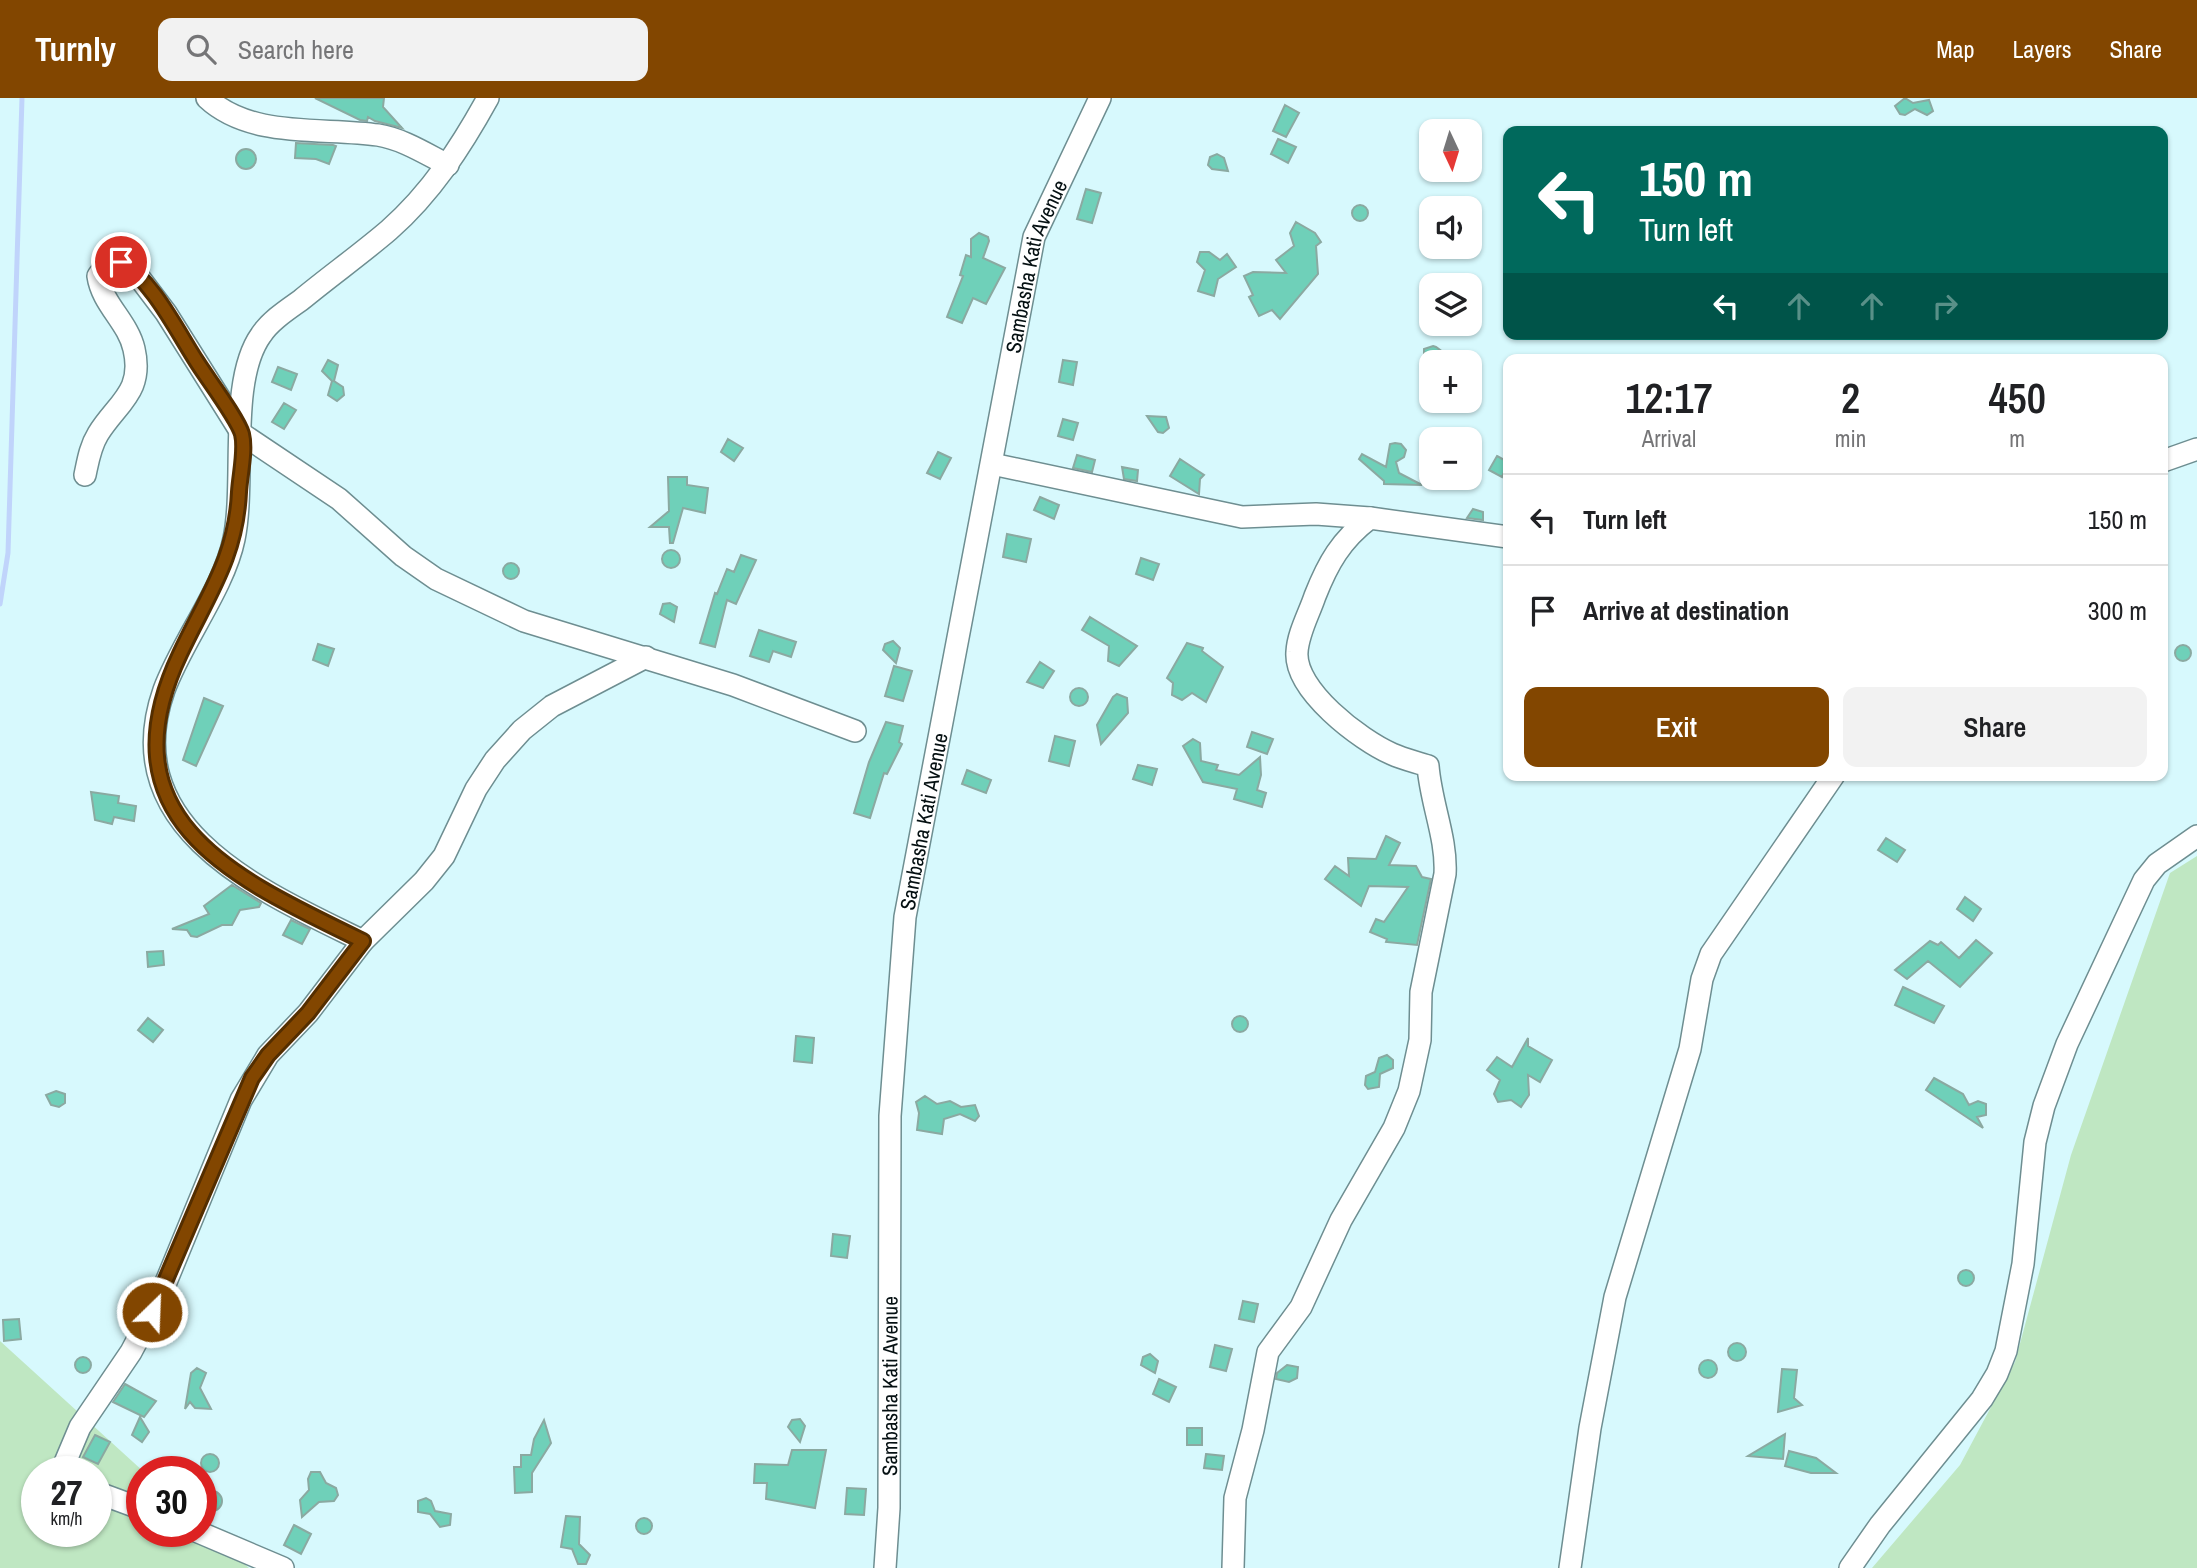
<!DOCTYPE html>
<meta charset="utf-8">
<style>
body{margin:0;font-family:"Archivo Narrow",sans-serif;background:#f2f2f2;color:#202124;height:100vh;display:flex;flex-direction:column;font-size:26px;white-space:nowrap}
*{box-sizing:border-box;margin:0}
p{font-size:23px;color:#757577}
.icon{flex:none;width:38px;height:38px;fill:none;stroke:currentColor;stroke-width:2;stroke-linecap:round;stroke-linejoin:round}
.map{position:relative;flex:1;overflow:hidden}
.sheet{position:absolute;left:1503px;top:256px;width:665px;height:427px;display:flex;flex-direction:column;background:#fff;border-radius:14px;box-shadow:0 2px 5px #0004}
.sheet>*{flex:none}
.top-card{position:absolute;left:1503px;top:28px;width:665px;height:214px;border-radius:14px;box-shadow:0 2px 5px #0004;background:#00695c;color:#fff;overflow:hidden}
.needle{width:46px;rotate:176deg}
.fabs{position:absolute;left:1419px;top:21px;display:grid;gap:14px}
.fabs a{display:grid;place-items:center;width:63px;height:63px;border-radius:14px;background:#fff;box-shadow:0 2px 5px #0004;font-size:35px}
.speed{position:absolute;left:21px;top:1358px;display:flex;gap:14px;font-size:35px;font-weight:700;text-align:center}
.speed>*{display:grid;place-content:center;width:91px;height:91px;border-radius:50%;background:#fff;box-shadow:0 2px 5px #0004;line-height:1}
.speed small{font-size:18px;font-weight:400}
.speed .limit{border:10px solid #d22;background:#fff;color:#111}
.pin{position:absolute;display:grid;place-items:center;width:60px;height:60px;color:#fff;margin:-30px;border:4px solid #fff;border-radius:50%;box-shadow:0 2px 7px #0007}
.me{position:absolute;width:77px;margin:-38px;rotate:24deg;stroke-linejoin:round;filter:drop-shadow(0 0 5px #0008)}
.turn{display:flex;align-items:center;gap:24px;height:147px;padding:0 21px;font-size:32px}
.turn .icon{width:91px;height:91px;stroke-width:2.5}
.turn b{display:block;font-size:49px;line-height:60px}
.lanes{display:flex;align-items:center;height:66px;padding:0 21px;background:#0003;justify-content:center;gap:35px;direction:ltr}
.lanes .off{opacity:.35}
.eta{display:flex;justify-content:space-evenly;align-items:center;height:119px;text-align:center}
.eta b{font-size:42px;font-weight:600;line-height:49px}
.primary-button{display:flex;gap:14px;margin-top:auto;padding:14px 21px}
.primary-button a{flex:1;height:80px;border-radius:14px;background:#824600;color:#fff;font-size:28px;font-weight:600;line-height:80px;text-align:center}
.primary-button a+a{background:#f2f2f2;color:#202124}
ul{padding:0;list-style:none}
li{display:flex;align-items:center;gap:21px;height:91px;padding:0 21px;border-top:2px solid #e0e0e0}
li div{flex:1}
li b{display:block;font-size:26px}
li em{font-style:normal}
header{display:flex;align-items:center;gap:42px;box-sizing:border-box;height:98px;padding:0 35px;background:#824600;color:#fff}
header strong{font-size:33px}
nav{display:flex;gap:38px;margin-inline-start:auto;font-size:24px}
.search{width:490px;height:63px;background:#f2f2f2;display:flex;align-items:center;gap:18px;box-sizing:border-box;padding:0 24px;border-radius:14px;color:#757577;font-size:26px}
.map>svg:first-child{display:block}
.green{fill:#bfe7c2;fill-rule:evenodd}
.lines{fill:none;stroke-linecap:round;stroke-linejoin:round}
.stream{stroke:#c0d4fb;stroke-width:5}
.building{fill:#6fd0b9;stroke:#8ba9a1;stroke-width:2}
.minor-casing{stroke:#6e8e91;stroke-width:24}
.minor{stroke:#fff;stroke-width:21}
.route-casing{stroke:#542e00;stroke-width:18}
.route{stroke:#824600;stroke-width:12}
.labels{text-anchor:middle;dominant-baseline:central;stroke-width:7;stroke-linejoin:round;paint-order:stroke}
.street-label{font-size:21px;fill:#051012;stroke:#fff}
</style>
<header>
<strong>Turnly</strong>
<div class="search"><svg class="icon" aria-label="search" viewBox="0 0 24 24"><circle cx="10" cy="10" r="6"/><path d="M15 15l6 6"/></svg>Search here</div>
<nav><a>Map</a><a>Layers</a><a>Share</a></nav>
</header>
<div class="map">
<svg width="2197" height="1470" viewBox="0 0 2197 1470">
<rect width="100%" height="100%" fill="#d7f9fd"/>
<path class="green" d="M2197 758V1470H1872L1960 1367 2015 1264 2071 1057 2170 775Z
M0 1243 144 1374 142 1433H201V1426L249 1470H0ZM37 1374H96V1433H37Z"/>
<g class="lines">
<path class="stream" d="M0 506 8 455 22 0"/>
</g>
<path class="building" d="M315 0H384L383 9 402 30 375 23 368 19 367 23 360 22Z
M1905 0 1913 5 1929 2 1933 13 1927 17 1915 11 1905 17 1900 16 1895 8Z
M1285 7 1299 15 1286 39 1273 33Z
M1278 41 1296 49 1288 65 1271 56Z
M296 45 333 47 336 48 329 66 316 61 295 60Z
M236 61a10 10 0 1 1 20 0a10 10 0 1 1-20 0Z
M1217 56 1224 60 1228 73 1212 71 1208 67 1210 59Z
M1086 91 1101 95 1092 125 1077 121Z
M1352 115a8 8 0 1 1 16 0a8 8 0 1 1-16 0Z
M1296 124 1315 135 1321 144 1316 148 1318 176 1280 221 1272 212 1259 218 1249 199 1253 197 1244 178 1253 174 1286 175 1276 162 1294 148 1290 135Z
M979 135 988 139 989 143 983 160 1005 170 986 206 973 200 962 225 947 219 963 178 960 177 966 157 971 159V141Z
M1200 154H1209L1220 162 1227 156 1236 169 1218 181 1214 198 1198 193 1205 172 1197 164Z
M1433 248 1436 249 1455 263 1428 264 1424 259V251Z
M328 262 338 267 334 283 343 289 344 297 337 303 328 297 332 283 322 273Z
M1063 262 1077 264 1073 287 1059 284Z
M278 269 297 276 291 292 272 284Z
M284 305 296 312 284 331 272 324Z
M1147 318 1166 319 1169 330 1163 335 1158 334Z
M1063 321 1078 325 1073 342 1058 338Z
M728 341 743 350 734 363 721 354Z
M1395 345 1401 346 1406 352 1404 359 1396 364 1399 375 1422 387 1384 386V383L1359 361 1362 356 1386 369 1390 346Z
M938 354 951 360 940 381 927 375Z
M1077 357 1095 362 1092 374 1073 370Z
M1497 358 1508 364 1502 379 1489 372Z
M1180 361 1204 377 1200 381 1199 396 1170 378Z
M1122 369 1138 372 1137 383 1124 381Z
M668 379H687V387L708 390 705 415 683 410 673 445H670L669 429H650L669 413Z
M1040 399 1059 407 1054 421 1034 412Z
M1473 411 1483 414V422L1467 420Z
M1007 436 1031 441 1026 464 1003 459Z
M662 461a9 9 0 1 1 18 0a9 9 0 1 1-18 0Z
M741 457 756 462 736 506 727 502 715 549 700 545 715 495 717 496 727 471 734 474Z
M1141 460 1159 466 1153 482 1136 476Z
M503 473a8 8 0 1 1 16 0a8 8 0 1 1-16 0Z
M670 505 677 509 674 524 660 516 663 506Z
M1090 519 1137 548 1119 568 1108 563 1109 548 1082 532Z
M759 532 796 544 791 559 773 553 769 564 750 558Z
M893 543 900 550 896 565 883 552 885 546Z
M1187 545 1203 550 1202 553 1223 569 1206 604 1192 595 1182 602 1172 597 1173 585 1167 580Z
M318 546 334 551 328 568 313 562Z
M2175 555a8 8 0 1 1 16 0a8 8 0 1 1-16 0Z
M1040 564 1054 573 1043 590 1027 584Z
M894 568 912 573 903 603 885 598Z
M1070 599a9 9 0 1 1 18 0a9 9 0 1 1-18 0Z
M1117 596 1127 600 1128 615 1101 646 1097 627 1113 599Z
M204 600 223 608 196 668 183 662Z
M886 624 903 628 899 644 902 646 887 676 884 675 870 720 854 715 869 664Z
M1252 634 1273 641 1267 656 1247 649Z
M1055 638 1075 643 1069 668 1049 663Z
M1193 641 1200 645 1201 663 1218 667 1216 672 1239 677 1260 659 1261 677 1257 692 1266 695 1262 709 1234 701 1237 691 1203 684 1183 648Z
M1138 667 1157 671 1152 687 1133 681Z
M967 672 991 682 986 695 962 686Z
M91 694 119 698 118 705 136 708 134 723 114 719 112 726 95 722Z
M1386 738 1400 745 1389 767 1416 768 1422 779 1431 781 1417 847 1386 844 1387 841 1370 834 1376 821 1384 824 1408 789 1369 788 1361 808 1325 781 1335 768 1349 778 1348 760 1376 761Z
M1886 740 1905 752 1897 764 1878 752Z
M232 787 261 805 259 809 240 812 232 827H222L197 839 191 838 187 832 172 831 209 816 204 808Z
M1965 799 1981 811 1973 823 1957 811Z
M291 822 310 831 302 846 283 837Z
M1976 842 1992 855 1960 889 1928 863 1907 881 1895 872 1930 843 1938 847 1941 844 1959 860Z
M163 853 164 867 148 869 147 854Z
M1903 889 1944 908 1934 925 1895 907Z
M1232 926a8 8 0 1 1 16 0a8 8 0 1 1-16 0Z
M148 920 163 932 153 944 138 932Z
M796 938 814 940 812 965 794 963Z
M1528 940V948L1552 962 1540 984 1528 977 1529 997 1521 1009 1511 1002 1498 1004 1494 996 1500 982 1487 972 1497 959 1512 969Z
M1387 957 1393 962V970L1380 976 1379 989 1368 991 1365 987 1366 978 1375 974 1379 960Z
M1934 980 1963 996 1969 1007 1978 1003 1986 1006V1017L1977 1019 1983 1030 1926 992Z
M56 993 65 996V1005L59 1009 51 1007 46 997Z
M925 998 937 1006 950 1003 961 1009 975 1007 979 1018 975 1023 960 1016 944 1021 942 1036 917 1032 919 1015 916 1004Z
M833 1136 850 1138 847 1160 831 1158Z
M1958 1180a8 8 0 1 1 16 0a8 8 0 1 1-16 0Z
M1243 1203 1258 1206 1254 1224 1239 1221Z
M19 1221 21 1241 4 1243 3 1222Z
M1728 1254a9 9 0 1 1 18 0a9 9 0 1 1-18 0Z
M1215 1247 1232 1251 1226 1273 1210 1269Z
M1150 1256 1158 1263 1155 1275 1141 1267 1143 1259Z
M75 1267a8 8 0 1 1 16 0a8 8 0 1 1-16 0Z
M1699 1271a9 9 0 1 1 18 0a9 9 0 1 1-18 0Z
M1287 1267 1298 1269 1297 1280 1289 1284 1276 1281 1277 1275Z
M197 1270 206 1275 200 1290 211 1311 195 1310 190 1304 185 1311 191 1275Z
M1782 1271 1797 1272 1794 1300 1802 1307 1778 1314Z
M1159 1281 1176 1289 1169 1304 1153 1296Z
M125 1286 156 1303 144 1319 113 1304Z
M140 1319 149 1334 142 1344 132 1337Z
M800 1321 805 1328 800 1344 788 1329 792 1322Z
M544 1322 551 1345 532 1375V1394L515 1395 514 1369H521V1357H531L534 1341Z
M1187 1330H1202V1347H1187Z
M1785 1336 1783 1361 1748 1358Z
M95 1337 110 1344 98 1366 83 1359Z
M792 1352H826L815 1410 766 1401 767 1385H754L755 1366 788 1367Z
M1789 1353 1816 1360 1836 1375H1811L1785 1368Z
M1206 1356 1224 1358 1222 1372 1204 1370Z
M201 1365a9 9 0 1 1 18 0a9 9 0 1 1-18 0Z
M311 1374H320L326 1385 336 1390 338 1397 334 1403 319 1404 302 1419 300 1402 309 1392 308 1381Z
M847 1390 866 1391 864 1417 845 1416Z
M202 1403a10 10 0 1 1 20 0a10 10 0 1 1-20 0Z
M426 1400 431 1403 435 1413 451 1416 450 1427 440 1429 430 1416 418 1414V1403Z
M566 1418 580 1419 579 1446 590 1457 586 1466H578L572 1451 561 1449Z
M636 1428a8 8 0 1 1 16 0a8 8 0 1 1-16 0Z
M294 1427 311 1436 301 1456 284 1447Z"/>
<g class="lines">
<g class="minor-casing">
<g id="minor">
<path d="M207 0C251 41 324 29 378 37 403 41 426 56 448 67"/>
<path d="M2163 363 2197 351"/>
<path d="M992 366 1242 419 1316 416 1370 420"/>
<path d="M85 377C88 363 90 349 98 336 117 305 144 294 134 251 128 224 102 206 98 178L106 167 121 164 132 170 166 215 242 336 339 401 403 458 436 481 524 523 733 587 855 633"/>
<path d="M363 843C263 794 115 731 164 592 182 543 224 490 234 441 246 383 228 283 261 237 270 223 287 212 301 202 330 178 361 156 389 132 431 95 461 49 488 0"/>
<path d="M61 1374 80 1329 131 1254 159 1201 241 1002 268 957 308 915 363 843 424 783 444 758 476 691 495 662 522 632 552 608 646 559"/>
<path d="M96 1394 142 1411"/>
<path d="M196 1433 283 1470"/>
<path id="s1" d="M885 1470 889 1410 890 1018 905 819 1034 139 1100 0"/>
<path d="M1233 1470 1235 1400 1253 1332 1268 1254 1301 1209 1341 1122 1394 1030 1409 993 1420 942 1421 894 1445 776C1447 740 1431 706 1428 668 1416 664 1403 661 1392 656 1360 642 1294 592 1297 554 1298 535 1309 516 1315 498 1328 465 1341 442 1370 420L1508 439"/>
<path d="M1570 1470 1590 1330 1615 1199 1690 951 1702 881 1711 856 1834 677"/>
<path d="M1850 1470 1880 1427 1982 1301 1997 1276 2006 1253 2023 1166 2035 1044 2044 1008 2067 946 2144 782 2157 766 2197 738"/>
</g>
</g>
<use href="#minor" class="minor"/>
</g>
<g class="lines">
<g class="route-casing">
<path id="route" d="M121 164C152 182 177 233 197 264 207 280 238 321 242 336 246 352 240 377 239 394 236 460 207 498 180 556 101 723 236 781 363 843L308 915 268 957 252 980 152 1214"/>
</g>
<use href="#route" class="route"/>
</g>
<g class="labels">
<g class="street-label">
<text stroke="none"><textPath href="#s1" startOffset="1316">Sambasha Kati Avenue</textPath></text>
<text stroke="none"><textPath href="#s1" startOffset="749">Sambasha Kati Avenue</textPath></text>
<text stroke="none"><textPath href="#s1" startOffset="182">Sambasha Kati Avenue</textPath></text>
</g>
</g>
</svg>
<div class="fabs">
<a><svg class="needle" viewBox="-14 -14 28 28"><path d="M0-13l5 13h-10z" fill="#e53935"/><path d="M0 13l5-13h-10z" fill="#757577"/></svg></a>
<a><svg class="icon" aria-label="sound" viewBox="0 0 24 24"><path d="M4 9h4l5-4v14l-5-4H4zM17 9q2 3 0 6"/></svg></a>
<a><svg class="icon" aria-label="layers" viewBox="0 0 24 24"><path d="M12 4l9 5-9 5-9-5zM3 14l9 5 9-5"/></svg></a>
<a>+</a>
<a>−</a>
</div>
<div class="speed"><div>27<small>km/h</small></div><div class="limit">30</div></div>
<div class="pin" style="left:121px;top:164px;background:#d93025"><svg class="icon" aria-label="arrive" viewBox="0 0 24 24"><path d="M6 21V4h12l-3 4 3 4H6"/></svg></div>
<svg class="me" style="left:152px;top:1214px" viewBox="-20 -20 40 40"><circle r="17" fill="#824600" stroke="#fff" stroke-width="3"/><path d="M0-11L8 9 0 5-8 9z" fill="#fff"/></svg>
<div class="top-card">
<div class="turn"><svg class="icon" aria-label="left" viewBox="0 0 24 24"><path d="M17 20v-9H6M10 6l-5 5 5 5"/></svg><div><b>150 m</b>Turn left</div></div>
<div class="lanes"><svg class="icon" aria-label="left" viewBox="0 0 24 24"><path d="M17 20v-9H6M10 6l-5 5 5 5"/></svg><svg class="icon off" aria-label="ahead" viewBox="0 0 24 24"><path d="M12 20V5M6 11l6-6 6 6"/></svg><svg class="icon off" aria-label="ahead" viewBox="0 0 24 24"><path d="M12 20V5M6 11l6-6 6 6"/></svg><svg class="icon off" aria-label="right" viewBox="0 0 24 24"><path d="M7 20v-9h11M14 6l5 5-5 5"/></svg></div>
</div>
<section class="sheet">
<div class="eta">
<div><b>12:17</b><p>Arrival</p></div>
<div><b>2</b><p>min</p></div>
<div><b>450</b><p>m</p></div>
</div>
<ul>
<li><svg class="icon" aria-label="left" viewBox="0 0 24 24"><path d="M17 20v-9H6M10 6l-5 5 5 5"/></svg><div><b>Turn left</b></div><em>150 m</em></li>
<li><svg class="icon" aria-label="arrive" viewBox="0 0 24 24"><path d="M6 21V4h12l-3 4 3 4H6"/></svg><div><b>Arrive at destination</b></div><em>300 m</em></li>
</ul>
<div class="primary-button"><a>Exit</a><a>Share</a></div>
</section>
</div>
